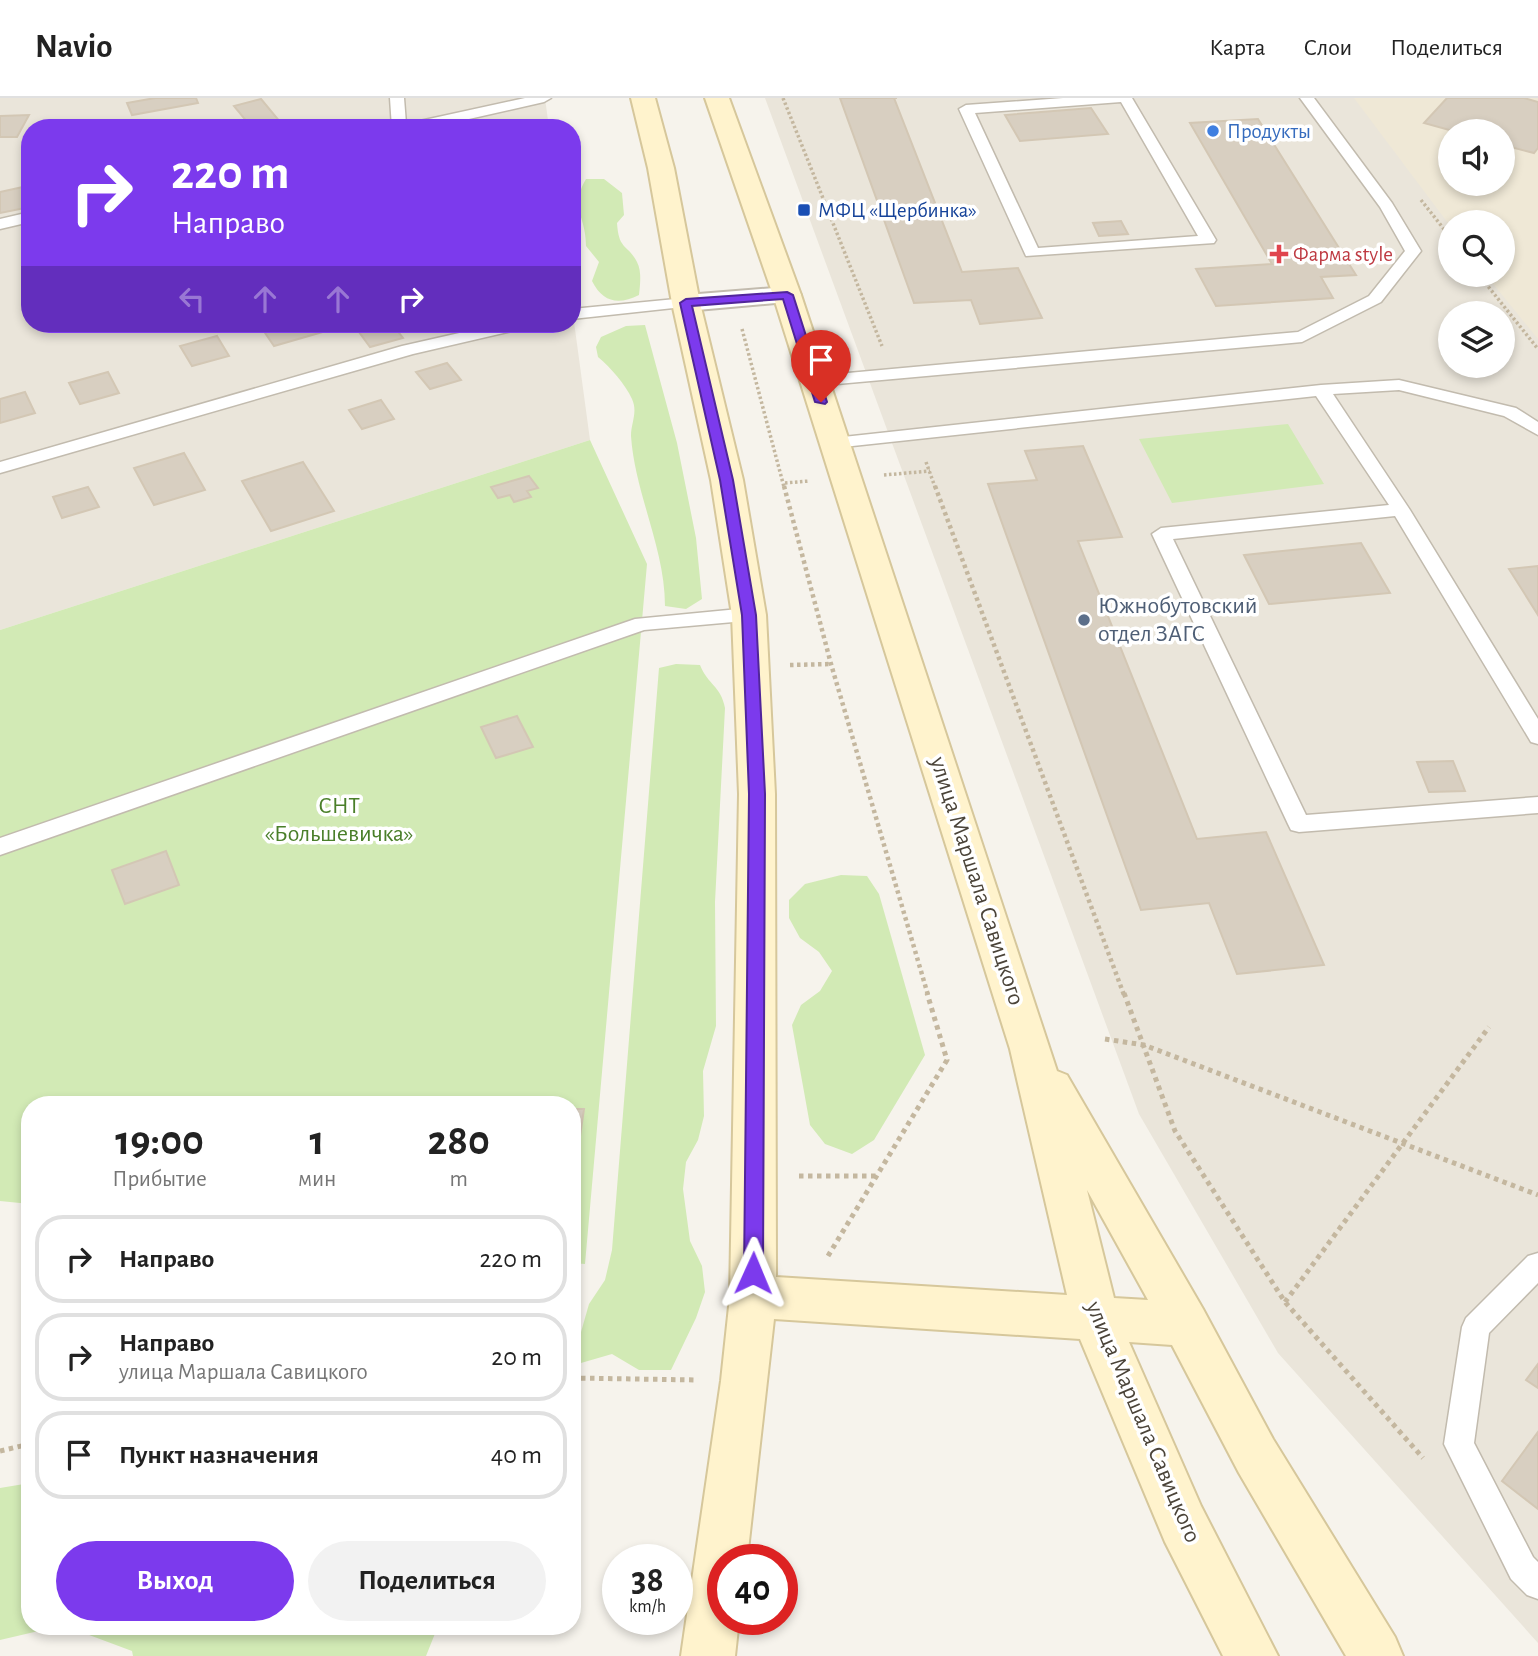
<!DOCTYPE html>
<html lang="ru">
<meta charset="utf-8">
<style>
body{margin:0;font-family:"Alegreya Sans",sans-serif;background:#f2f2f2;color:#222;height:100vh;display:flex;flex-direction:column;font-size:26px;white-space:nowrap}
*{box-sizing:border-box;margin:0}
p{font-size:23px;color:#767676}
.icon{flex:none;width:38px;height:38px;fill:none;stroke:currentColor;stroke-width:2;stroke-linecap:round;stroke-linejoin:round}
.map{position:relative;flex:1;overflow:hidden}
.side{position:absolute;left:21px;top:998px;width:560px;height:539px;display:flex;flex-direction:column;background:#fff;border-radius:28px;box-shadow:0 4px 10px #0003}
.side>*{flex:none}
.guide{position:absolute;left:21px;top:21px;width:560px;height:214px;border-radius:28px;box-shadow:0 4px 10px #0003;background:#7c3aed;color:#fff;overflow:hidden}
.fabs{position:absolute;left:1438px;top:21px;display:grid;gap:14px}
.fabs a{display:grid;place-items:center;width:77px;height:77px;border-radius:50%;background:#fff;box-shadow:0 4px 10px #0003;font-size:35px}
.speed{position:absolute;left:602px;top:1446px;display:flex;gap:14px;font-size:35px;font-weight:700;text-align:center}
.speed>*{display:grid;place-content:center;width:91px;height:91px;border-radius:50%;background:#fff;box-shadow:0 4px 10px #0003;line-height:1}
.speed small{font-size:18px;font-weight:400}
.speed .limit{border:10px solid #d22;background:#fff;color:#111}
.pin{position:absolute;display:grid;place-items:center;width:60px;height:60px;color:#fff;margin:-72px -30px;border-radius:50% 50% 50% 0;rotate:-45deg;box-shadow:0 0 7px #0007}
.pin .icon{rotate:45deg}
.me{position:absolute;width:77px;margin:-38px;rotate:1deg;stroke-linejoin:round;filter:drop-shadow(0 0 5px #0008)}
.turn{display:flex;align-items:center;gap:24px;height:147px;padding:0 35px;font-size:32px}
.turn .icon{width:91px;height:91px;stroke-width:2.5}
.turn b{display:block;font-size:49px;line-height:60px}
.lanes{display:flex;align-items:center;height:66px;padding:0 35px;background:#0003;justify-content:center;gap:35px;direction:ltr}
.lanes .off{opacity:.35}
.eta{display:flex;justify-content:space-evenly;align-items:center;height:119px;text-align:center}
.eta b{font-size:42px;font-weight:600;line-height:49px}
.button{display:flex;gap:14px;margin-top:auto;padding:14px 35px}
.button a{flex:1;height:80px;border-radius:42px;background:#7c3aed;color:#fff;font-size:28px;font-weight:600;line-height:80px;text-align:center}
.button a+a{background:#f2f2f2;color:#222}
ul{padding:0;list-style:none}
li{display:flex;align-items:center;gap:21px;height:88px;margin:0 14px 10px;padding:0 21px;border:4px solid #e0e0e0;border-radius:28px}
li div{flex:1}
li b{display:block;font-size:26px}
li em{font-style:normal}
header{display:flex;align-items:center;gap:42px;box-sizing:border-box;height:98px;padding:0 35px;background:#fff;border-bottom:2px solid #e0e0e0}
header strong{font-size:33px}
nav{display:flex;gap:38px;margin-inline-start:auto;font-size:24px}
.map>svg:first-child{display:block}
.residential{fill:#eae5da;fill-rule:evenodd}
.education{fill:#efe8d6;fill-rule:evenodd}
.green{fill:#d2eab5}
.building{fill:#d8cfc1;stroke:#d3c7b4;stroke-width:2}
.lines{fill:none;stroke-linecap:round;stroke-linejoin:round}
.lane-casing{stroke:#c2bbae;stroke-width:3}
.street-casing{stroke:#c2bbae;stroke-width:4}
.secondary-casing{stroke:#d6c79b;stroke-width:4}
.path-far2{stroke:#c4b79f;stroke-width:3.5;stroke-dasharray:2.5 2.5;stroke-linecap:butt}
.path-far1{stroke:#c4b79f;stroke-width:4.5;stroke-dasharray:3.5 3.5;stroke-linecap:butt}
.path{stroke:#c4b79f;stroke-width:5;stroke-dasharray:4.5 4.5;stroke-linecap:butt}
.lane{fill:#fff;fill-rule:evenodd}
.street{fill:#fff;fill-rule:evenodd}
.secondary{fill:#fff3cd;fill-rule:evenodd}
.route{fill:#7c3aed;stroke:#51269a;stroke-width:2}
.shop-dot{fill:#3f7fe0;stroke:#fff;stroke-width:2.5}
.transit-dot{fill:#1a4fb4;stroke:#fff;stroke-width:2.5}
.health-dot{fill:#e0444e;stroke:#fff;stroke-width:2.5}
.service-dot{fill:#5c6f8a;stroke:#fff;stroke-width:2.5}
.labels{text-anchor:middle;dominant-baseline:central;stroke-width:7;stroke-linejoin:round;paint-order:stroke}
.far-shop-label{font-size:21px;fill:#366cbe;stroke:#fff;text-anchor:start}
.far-transit-label{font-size:21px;fill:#164399;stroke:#fff;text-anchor:start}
.far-health-label{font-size:21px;fill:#be3a42;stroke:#fff;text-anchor:start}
.service-label{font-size:24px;fill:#4e5e75;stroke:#fff;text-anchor:start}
.park-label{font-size:24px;fill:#4a7f2a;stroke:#fff}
.street-label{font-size:24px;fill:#4b4439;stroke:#fff}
</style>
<header>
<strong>Navio</strong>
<nav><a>Карта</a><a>Слои</a><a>Поделиться</a></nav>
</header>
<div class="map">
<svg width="1538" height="1558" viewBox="0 0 1538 1558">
<rect width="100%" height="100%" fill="#f6f3ec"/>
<path class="residential" d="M0 0H545L549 30H30V226H572V209L590 342 0 532Z
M765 0H1538V1545L1278 1255 1139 1016ZM1451 33H1503V86H1451ZM1451 124H1503V177H1451ZM1451 215H1503V268H1451Z"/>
<path class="education" d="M1354 0H1538V241L1486 177H1503V124H1451V129ZM1451 33H1503V86H1451Z"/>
<path class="green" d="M586 81H604L622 95 624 117 617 125C619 153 627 145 637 164 642 174 640 186 639 197 619 207 603 205 592 183L599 164 586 148C586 117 569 110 586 81Z
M645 227 677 345 696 440 702 501 686 511 665 508C665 450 635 396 631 338 631 325 638 314 632 301 625 286 611 270 598 259L596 249 601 239 626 228Z
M1288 326 1324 386 1172 405 1139 341Z
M590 342 647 466 585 1166 572 1165V1006H30V1106L0 1103V532Z
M676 566 700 567C708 587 721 588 725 610L715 804 716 928 703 973 704 1018 698 1042 686 1064 683 1091 690 1143 702 1168 705 1194 696 1220 671 1272H639L612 1256 581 1265V1234L589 1206 605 1182 612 1152 659 570Z
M841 777 867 778 879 796 925 957 874 1042 852 1056 825 1046 810 1027 792 927 801 907 820 893 832 873 819 854 800 840 789 820V802L805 786Z
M30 1385V1528H60L0 1542V1390Z
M65 1528H438L426 1558H133L132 1553Z"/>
<path class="building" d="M155 0H196L198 5 132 17 127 5Z
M840 0H897H894L962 174 1018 170 1042 220 980 226 971 202 914 205Z
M1447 0H1524L1538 4V50L1534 55 1503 47V33H1453L1424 25Z
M261 1 281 25 252 30 234 8Z
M1091 10 1108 36 1020 43 1005 17Z
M29 17 17 39H0V18Z
M1258 21 1356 177 1321 179 1333 200 1216 208 1196 171 1272 166 1190 25Z
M23 89 30 109 0 115V94Z
M1121 123 1128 136 1099 138 1093 125Z
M259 226H337L340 229 274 248Z
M387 226H392L403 240 370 249 359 234Z
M217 238 229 258 192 268 180 248Z
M447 265 461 282 430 291 416 274Z
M108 274 119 295 80 306 69 285Z
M25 294 35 315 0 325V301Z
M381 302 394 321 362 331 349 312Z
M1083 348 1122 439 1078 443 1197 741 1266 734 1324 867 1237 876 1209 805 1141 812 988 386 1037 382 1025 353Z
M184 355 205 392 154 407 134 370Z
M303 364 334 413 271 433 242 383Z
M529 378 538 390 527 393 531 399 514 404 510 397 498 400 491 389Z
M88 389 99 409 62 420 53 399Z
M1361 445 1390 495 1269 506 1244 457Z
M1538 468V517L1509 471Z
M517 618 533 649 496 660 481 629Z
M1453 663 1465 693 1429 694 1417 664Z
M166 753 179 787 125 806 112 772Z
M116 1003 194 1006H115Z
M572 1011H584L572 1092Z
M1538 1266V1290L1526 1282Z
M1538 1334V1411L1502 1383Z"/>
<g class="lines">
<g class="lane-casing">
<path id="lane" d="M390 0H404L406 26 525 0H551L544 4 429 30H392Z
M1063 0H1132L1216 142 1214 145 1026 158 959 11 966 7ZM1121 4 1198 138 1038 150 975 15Z
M1300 0H1314L1392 105 1421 153 1381 204 1302 244 815 288 806 283 815 278 1298 234 1369 198 1405 153 1380 109Z
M30 114V124L0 131V121Z
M686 200 692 202 694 205 692 208 572 221V211Z
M499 226H527L525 230 413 256 0 375V364L402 248Z
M1399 282 1516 310 1538 324V337L1504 318 1399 292 1333 296 1410 412 1538 621V646L1531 644 1395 418 1173 441 1306 717 1538 699V715L1299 734 1291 732 1288 726 1152 436 1161 430 1389 407 1316 298 834 350 825 345 834 340 1321 287Z
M749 510 756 512 759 517 756 522 644 532 0 757V740L635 521Z
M1538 1155V1185L1489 1235 1474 1345 1533 1459 1538 1464V1501L1527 1497 1511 1481 1444 1346 1462 1229 1466 1220 1528 1158Z"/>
</g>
<g class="street-casing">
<path id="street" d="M787 189 797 191 801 197 797 203 686 213 676 211 672 205 676 199 686 197Z"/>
</g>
<g class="secondary-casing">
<path id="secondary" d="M631 0H655L674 70 700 205 743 382 766 517 775 696 776 1179 1067 1197 1010 951 773 197 705 0H729L801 197 1057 973 1067 977 1203 1211 1273 1341 1395 1539 1403 1558H1346L1239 1375 1172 1247 1129 1244 1201 1408 1278 1558H1223L1165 1444 1080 1241 774 1221 747 1461H723V1521H739L735 1558H681L721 1283 730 1199 739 696 732 517 711 382 672 205 648 70ZM1087 1092 1148 1202 1114 1200Z"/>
</g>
<path class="path-far2" d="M783 0 882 248
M1421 102 1451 140
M1479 177 1538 251
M742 231 784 389
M926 364 935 389
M884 377 930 373
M785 385 809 383"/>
<path class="path-far1" d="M784 388 831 566 928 897
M935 388 1124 897
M790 567 831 566"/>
<path class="path" d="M1124 895 1175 1033 1285 1204 1423 1360
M1105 941 1144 947 1538 1097
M799 1078H878
M828 1158 947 962 927 895
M1285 1204 1489 929
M572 1280 698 1282
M0 1353 30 1346"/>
<use href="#lane" class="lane"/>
<use href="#street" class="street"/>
<use href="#secondary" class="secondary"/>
</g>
<path class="route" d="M787 194 793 197 827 304 825 306 815 304 783 201 692 208 733 382 756 517 765 696 763 1175 760 1181 753 1183 746 1181 744 1175 749 696 742 517 720 382 680 205 686 201Z"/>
<circle class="shop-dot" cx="1213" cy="33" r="7"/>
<rect class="transit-dot" x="797" y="105" width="14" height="14" rx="3.5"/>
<path class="health-dot" d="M1275.5 145.5h7v7h7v7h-7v7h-7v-7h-7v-7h7z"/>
<circle class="service-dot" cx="1084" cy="522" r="7"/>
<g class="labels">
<g class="far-shop-label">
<text x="1227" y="33">Продукты</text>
</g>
<g class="far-transit-label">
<text x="818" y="112">МФЦ «Щербинка»</text>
</g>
<g class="far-health-label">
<text x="1293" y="156">Фарма style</text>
</g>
<g class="service-label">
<text x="1098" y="508">Южнобутовский<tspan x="1098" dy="28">отдел ЗАГС</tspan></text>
</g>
<g class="park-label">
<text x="339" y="708">СНТ<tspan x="339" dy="28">«Большевичка»</tspan></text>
</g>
<g class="street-label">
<text transform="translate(977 783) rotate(72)">улица Маршала Савицкого</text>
<text transform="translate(1143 1324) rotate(67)">улица Маршала Савицкого</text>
</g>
</g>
</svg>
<div class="fabs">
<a><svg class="icon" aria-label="sound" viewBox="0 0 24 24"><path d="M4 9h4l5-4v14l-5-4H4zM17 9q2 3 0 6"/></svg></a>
<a><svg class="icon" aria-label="search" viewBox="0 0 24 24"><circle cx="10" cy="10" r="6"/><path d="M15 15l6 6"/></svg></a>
<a><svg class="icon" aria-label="layers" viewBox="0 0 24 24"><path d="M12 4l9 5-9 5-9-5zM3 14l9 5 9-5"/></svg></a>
</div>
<div class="speed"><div>38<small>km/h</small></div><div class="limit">40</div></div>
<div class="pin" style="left:821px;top:304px;background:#d93025"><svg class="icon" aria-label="arrive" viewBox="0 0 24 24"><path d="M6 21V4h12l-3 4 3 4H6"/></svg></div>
<svg class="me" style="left:753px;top:1175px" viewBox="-20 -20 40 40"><path d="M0-17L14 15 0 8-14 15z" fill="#7c3aed" stroke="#fff" stroke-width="4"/></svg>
<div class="guide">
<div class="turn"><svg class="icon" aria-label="right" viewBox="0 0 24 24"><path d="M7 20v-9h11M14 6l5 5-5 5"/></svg><div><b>220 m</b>Направо</div></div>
<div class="lanes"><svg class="icon off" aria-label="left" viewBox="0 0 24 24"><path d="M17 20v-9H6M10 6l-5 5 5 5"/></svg><svg class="icon off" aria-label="ahead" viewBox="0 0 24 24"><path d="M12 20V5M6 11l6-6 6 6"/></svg><svg class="icon off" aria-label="ahead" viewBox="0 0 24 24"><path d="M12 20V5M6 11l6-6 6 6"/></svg><svg class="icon" aria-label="right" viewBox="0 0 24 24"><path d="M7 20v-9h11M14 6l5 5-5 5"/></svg></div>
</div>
<section class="side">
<div class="eta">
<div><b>19:00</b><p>Прибытие</p></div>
<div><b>1</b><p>мин</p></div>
<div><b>280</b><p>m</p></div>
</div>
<ul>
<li><svg class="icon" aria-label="right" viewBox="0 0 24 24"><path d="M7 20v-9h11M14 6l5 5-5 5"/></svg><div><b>Направо</b></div><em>220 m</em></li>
<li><svg class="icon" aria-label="right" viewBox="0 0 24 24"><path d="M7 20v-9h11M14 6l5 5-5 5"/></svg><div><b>Направо</b><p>улица Маршала Савицкого</p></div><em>20 m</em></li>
<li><svg class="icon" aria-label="arrive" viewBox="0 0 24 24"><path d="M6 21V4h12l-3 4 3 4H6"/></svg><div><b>Пункт назначения</b></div><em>40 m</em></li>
</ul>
<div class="button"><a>Выход</a><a>Поделиться</a></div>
</section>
</div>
